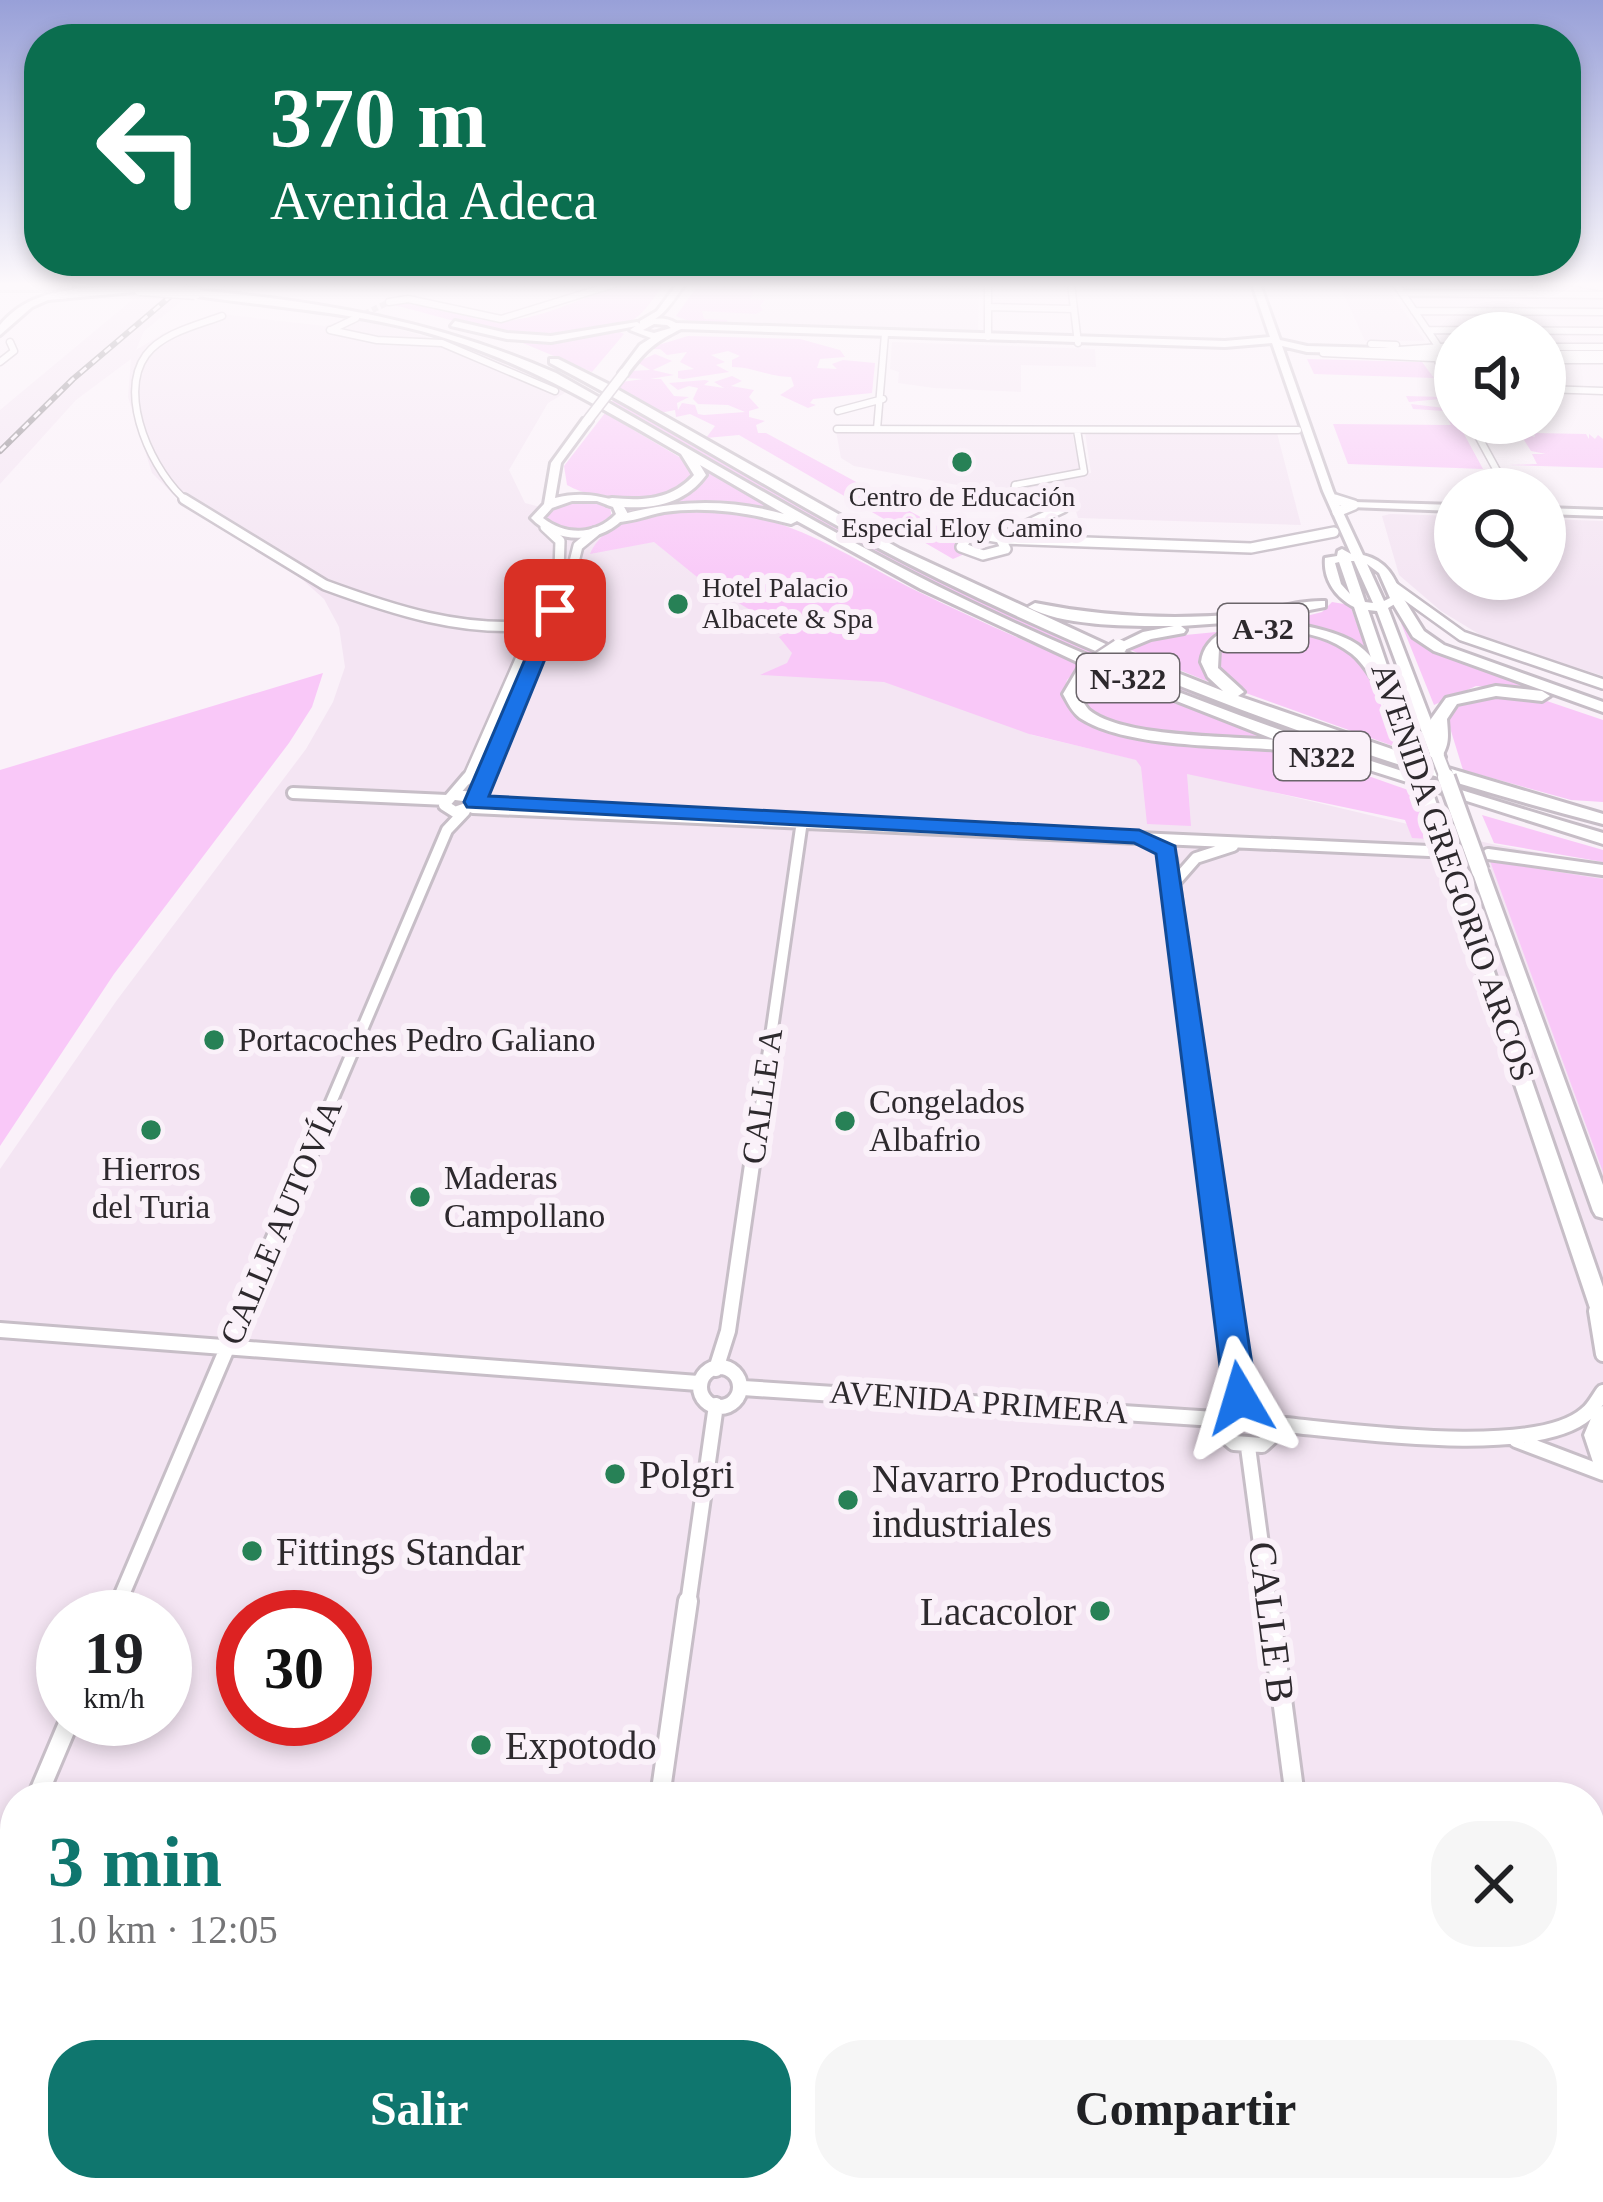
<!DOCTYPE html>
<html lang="es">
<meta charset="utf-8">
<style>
body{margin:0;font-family:Georgia,serif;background:#f6f6f6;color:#202124;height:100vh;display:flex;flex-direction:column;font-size:45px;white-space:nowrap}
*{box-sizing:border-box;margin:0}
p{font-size:39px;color:#757577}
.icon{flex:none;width:66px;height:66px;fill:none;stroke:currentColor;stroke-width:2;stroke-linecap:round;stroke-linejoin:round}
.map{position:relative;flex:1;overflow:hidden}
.sheet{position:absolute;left:0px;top:1782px;width:1605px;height:420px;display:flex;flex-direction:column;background:#fff;border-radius:48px 48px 0 0;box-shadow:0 6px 18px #0003}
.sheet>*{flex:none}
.guide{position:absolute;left:24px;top:24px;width:1557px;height:252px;border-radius:48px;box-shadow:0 6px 18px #0003;background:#0b6e4f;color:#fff;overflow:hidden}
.tools{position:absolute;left:1434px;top:312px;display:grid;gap:24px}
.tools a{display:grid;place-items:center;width:132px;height:132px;border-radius:50%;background:#fff;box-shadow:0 6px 18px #0003;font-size:60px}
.speed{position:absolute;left:36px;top:1590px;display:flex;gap:24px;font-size:60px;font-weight:700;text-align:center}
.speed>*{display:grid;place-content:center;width:156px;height:156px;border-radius:50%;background:#fff;box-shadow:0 6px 18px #0003;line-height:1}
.speed small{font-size:30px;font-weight:400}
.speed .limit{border:18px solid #d22;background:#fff;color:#111}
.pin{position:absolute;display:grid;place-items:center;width:102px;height:102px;color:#fff;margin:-51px;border-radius:24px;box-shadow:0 6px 18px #0006}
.me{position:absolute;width:132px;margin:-66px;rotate:353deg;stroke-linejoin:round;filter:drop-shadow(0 0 9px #0008)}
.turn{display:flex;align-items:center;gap:42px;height:252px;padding:0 48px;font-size:54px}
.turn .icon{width:156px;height:156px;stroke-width:2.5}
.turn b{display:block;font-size:84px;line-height:102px}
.round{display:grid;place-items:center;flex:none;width:126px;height:126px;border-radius:48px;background:#f6f6f6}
.overview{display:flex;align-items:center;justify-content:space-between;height:204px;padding:0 48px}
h1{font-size:72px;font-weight:800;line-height:90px;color:#0f766e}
.action{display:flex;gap:24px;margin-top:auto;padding:24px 48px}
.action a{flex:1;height:138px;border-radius:48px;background:#0f766e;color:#fff;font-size:48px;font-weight:800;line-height:138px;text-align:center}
.action a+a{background:#f6f6f6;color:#202124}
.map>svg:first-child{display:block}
.built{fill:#f4e5f3;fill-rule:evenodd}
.green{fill:#f9c8f8}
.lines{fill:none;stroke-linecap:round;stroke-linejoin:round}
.street-tunnel{stroke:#d1c9d0;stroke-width:6;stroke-dasharray:6 3;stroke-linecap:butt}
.street-far4-casing{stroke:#c7bec7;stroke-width:9}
.street-far3-casing{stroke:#c7bec7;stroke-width:14}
.street-far2-casing{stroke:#c7bec7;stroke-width:16}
.street-far1-casing{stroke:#c7bec7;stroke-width:20}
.street-casing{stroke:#c7bec7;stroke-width:24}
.secondary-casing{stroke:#c7bec7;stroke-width:6}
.primary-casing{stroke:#c7bec7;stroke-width:6}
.highway-casing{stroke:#c7bec7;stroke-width:6}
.street-far4{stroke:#fff;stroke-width:6}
.street-far3{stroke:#fff;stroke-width:9}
.street-far2{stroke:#fff;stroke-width:10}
.street-far1{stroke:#fff;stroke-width:14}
.street{stroke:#fff;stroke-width:18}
.secondary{fill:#fff;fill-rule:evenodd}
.primary{fill:#fff;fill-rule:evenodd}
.highway{fill:#fff;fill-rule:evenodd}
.rail-casing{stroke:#8d878d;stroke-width:6}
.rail{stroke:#faf1f9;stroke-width:3;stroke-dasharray:8;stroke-linecap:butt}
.primary-bridge-far2-casing{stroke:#c7bec7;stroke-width:12;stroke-linecap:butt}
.primary-bridge-far1-casing{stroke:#c7bec7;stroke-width:16;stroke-linecap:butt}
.primary-bridge-casing{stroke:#c7bec7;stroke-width:22;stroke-linecap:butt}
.highway-bridge-far1-casing{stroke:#c7bec7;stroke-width:15;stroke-linecap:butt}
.highway-bridge-casing{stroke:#c7bec7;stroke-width:20;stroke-linecap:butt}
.primary-bridge-far2{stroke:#fff;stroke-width:9}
.primary-bridge-far1{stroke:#fff;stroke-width:12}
.primary-bridge{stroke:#fff;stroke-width:16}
.highway-bridge-far1{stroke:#fff;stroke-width:12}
.highway-bridge{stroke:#fff;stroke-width:15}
.route{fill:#1a73e8;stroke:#114b97;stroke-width:3}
.poi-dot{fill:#278156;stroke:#faf1f9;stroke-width:4.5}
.labels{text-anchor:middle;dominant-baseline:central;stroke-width:12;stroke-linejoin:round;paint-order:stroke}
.far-poi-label{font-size:27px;fill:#2d292d;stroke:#faf1f9}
.shield{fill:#faf1f9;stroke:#6a656a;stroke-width:3}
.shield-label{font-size:30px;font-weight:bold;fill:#2d292d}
.street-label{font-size:33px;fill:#2d292d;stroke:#faf1f9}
.poi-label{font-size:33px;fill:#2d292d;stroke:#faf1f9;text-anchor:start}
.near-poi-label{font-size:39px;fill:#2d292d;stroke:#faf1f9;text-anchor:start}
.near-street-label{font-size:39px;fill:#2d292d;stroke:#faf1f9}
</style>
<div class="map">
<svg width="1603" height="2202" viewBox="0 0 1603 2202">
<rect width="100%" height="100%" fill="#faf1f9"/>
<path class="built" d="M153 284H203L144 331 136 350 164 333 220 314 325 326 354 317 478 351 568 391 548 403 509 470 525 503 649 535 1032 735 1492 844 1603 864V2202H0V1169L117 1000 306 749 333 702 345 667 339 627 324 599 285 564 188 509 152 473 128 397 131 359 76 400 0 484V410L132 300 129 297ZM63 1617H165V1719H63ZM243 1617H345V1719H243ZM15 1797H1590V2187H15Z
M699 284H979L978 332 684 322 676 316Z
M1339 284H1385L1425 341H1365Z
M892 342 1095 349 1096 367 1021 365V392L934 388 898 383 899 372 890 369Z
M836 431 1072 432 1080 471 1011 486 1006 494 854 466 841 458Z
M1085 432 1277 433 1301 525 1078 518 1075 508 1023 507 1020 487 1091 473Z
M1390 514 1455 516V579H1545V519L1603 521V676L1487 639 1441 611 1399 575 1382 516Z"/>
<path class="green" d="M622 284H664C655 295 646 312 634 319 564 361 462 321 389 304 424 295 459 319 493 321 536 323 583 297 622 284Z
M699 284H756L750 299 765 300 760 306 763 310 756 314 702 311 704 319 727 320 726 325 697 324 676 316Z
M618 331 624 334 592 372 511 338 553 340Z
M688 336 800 339 840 350 845 357 820 359 817 368 837 369 832 364 843 360 875 363 872 393 813 399 810 403 816 405 808 408 780 395 794 386 791 377C766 376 753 367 732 367V360L740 356 728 351 711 355 725 362 716 365 729 372 683 379 678 378V371L694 369 680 362 687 352 667 355 660 349H645Z
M655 354 672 361 653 370 674 375 650 379H661L674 396 689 397 677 403 678 410 682 403 695 405 698 414 704 415 745 412 728 405 698 404 693 399 698 388 689 386 678 390 669 383 705 380 709 381 704 385 724 388 714 382 732 376 742 381 731 386 754 390 749 397 759 408 749 411V417L765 421 756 425 758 433H766L963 540 969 552 953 559 739 435 706 438 715 426 690 414 676 417 675 410 660 413 617 389 622 382 643 379 625 378 630 371 650 370 637 362Z
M1307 359 1422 362 1434 378 1314 374Z
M615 396 840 525 1103 652 1094 658 943 589 846 538 612 402Z
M1406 396 1444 397 1483 469 1348 464 1333 424 1451 425 1444 411 1413 409 1411 404 1444 408 1440 399 1409 402Z
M605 413 686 461 693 471 691 481C663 507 598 503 567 485L564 466Z
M1519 432 1535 437 1534 433 1586 434 1589 439V434L1595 439 1598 435 1603 439V468L1508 465 1537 464 1532 454H1546L1531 451Z
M705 468 770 508 705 502 631 511 629 507 685 497 706 478Z
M584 500 610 507 612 518C593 532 564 534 546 518L549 509Z
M703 509C791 514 842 554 919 592 972 618 1027 642 1081 665L1067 680C1047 758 1239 741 1282 749 1326 758 1371 778 1414 792L1428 839 1412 838 1405 820 1187 774 1191 826 1147 824 1141 767 1136 760 1029 734 884 682 760 675 787 663 792 653 779 637 787 632 702 581 654 542 590 554C607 514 666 511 703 509Z
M1332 602 1350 605 1367 651 1355 644 1271 625 1322 612Z
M1401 623C1437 665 1501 675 1552 692L1476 686 1434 705Z
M1237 630 1204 648 1202 668 1209 682 1128 649 1154 638Z
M1255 632C1352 628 1369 663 1396 747L1243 692 1217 671V650Z
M1115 657 1400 761 1404 773 1106 662Z
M1096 669 1269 737C1233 734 1065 744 1083 682Z
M323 673 312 707 289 743 114 974 0 1146V770Z
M1489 695 1538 698 1603 720V802L1571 800 1463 770 1447 718 1454 707Z
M1482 815 1603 850V862L1494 843Z
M1490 861 1603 879V1172Z"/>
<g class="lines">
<path class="street-tunnel" d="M356 318 389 302"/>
<g class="street-far4-casing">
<path id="street-far4" d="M988 284V337
M1071 284 1078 343
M1396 284 1438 346
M1582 284 1601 287
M1402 293 1603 295
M389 302 408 299 501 319 615 284
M988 307 1074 309
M1414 311 1603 312
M330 330 377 340 442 343 555 391
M331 330 356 318
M1427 330 1603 331
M1371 344 1396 345
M1545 347H1603
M1385 351 1455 346
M1323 353 1455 359
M1437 359 1455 392
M1545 360H1603
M0 362 14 351 10 342
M1545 389 1603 391
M838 411 883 399
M1471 423 1507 489
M837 429 1298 430
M877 429 885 334
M1330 497 1344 502
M188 502C154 475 116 396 146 355 162 333 198 325 222 316
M1012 502 1015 485 1084 472 1077 430"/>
</g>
<g class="street-far3-casing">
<path id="street-far3" d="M184 499 325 585C393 610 463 633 536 625
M1335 499 1354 505 1337 512
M1012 504 1013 499
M982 535 1000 538 1006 549 983 555 961 547 968 537Z
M1002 537 1063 508
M1002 539 1251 548 1334 532
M1391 585 1462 636 1603 684
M467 780 559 571 560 541 545 527
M482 780 571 574 578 546 595 532"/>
</g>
<g class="street-far2-casing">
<path id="street-far2" d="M293 793 447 800
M456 795 471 797 475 805 455 812 444 805 468 777
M474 799 483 777
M473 808 1429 851
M1146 840 1159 845 1171 859 1207 1140
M1488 854 1603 870
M1175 882 1196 858 1233 846
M315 1140 447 830 465 811
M756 1140 802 821"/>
</g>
<g class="street-far1-casing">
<path id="street-far1" d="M1207 1137 1240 1398
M1596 1311 1603 1354
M0 1330 698 1383
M700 1387a20 20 0 1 1 40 0a20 20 0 1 1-40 0Z
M716 1369 728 1331 756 1137
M743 1388 1215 1419
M1240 1398 1269 1412 1274 1434 1262 1445 1234 1443 1219 1430 1217 1409 1229 1399Z
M1275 1424C1343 1430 1534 1459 1586 1414 1593 1409 1598 1399 1603 1392
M1516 1440 1603 1473
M1248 1447 1269 1604
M118 1604 317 1137
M688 1604 716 1405"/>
</g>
<g class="street-casing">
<path id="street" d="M1269 1601 1295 1797
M113 1617 120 1601
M37 1797 70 1719
M660 1797 688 1601
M0 1883 15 1848
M1347 2187 1349 2202
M600 2202 602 2187"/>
</g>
<g class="secondary-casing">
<path id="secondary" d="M677 284H685C672 302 662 321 640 325V321L657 311Z
M1354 502 1455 505V511L1350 507 1349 505Z
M1545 508 1603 510V516L1545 514Z"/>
</g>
<g class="primary-casing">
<path id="primary" d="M1252 284H1260L1280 340 1307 346 1455 350V356L1307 352 1282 346 1333 491 1363 555C1387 561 1395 577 1403 599L1388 608 1445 757 1443 760 1438 761 1431 757 1377 611 1368 610 1415 747 1408 751 1401 747 1354 607C1335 597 1323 579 1325 558L1337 556 1338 551 1342 549 1351 554 1323 491 1272 343 1225 347 681 329C655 342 646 349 627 375L619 373 640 345 651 338 630 330C644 320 661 314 676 323L1225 341 1270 337ZM654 324 667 325 671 328 654 333 643 330ZM1351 561H1354L1373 603 1365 602ZM1339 562 1350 594 1341 584 1335 563ZM1367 564 1379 573 1390 598 1384 601Z
M1545 351H1603V357H1545Z
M583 419 592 421 561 463 555 498C580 492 599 495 622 503L628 514C604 544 558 546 531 518L544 504 551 463ZM572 501H597L613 507 616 514C596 535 566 536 543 518L552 508Z
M1451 865 1459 870 1603 1287V1325L1596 1323 1593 1317 1443 870Z
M1480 866 1488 871 1603 1185V1218L1596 1216 1593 1211 1472 871Z
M1603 1406V1470L1595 1468 1584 1435 1595 1409Z"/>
</g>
<g class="highway-casing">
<path id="highway" d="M0 284H55L60 287 55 290H0Z
M140 286 144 291 48 300 32 307 0 335V325C35 283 90 289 140 286Z
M195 290C320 301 440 322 556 373 699 453 838 540 987 610 1185 704 1393 771 1603 833V844L1287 744 1280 750C1225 745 1126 748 1080 718 1072 712 1068 703 1063 694L1079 667H1088L921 589 797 521 791 524C749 513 708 506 664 512 648 515 632 522 616 522V516C672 500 728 498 784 514L700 465 706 475C683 507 644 511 607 505V499L612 498C643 501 672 500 694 475L681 454C597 405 516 357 421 331 345 311 268 307 191 295ZM1090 667 1276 740C1231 736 1123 738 1089 710 1086 707 1081 698 1079 694L1092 670Z
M455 321 507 333 551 336 637 322 642 325 551 342 507 339 451 326Z
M550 359H558L608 384 900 549 1112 647 1143 632 1174 626C1132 626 1064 627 1028 607L1035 603C1104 617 1172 620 1241 614 1269 611 1298 600 1325 601V607L1252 621 1181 626 1186 630 1184 633 1151 639 1122 651 1223 691 1208 677 1201 662C1209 604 1324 621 1358 645 1376 658 1386 679 1400 696L1397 699H1387C1374 685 1367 666 1352 654 1315 625 1257 624 1219 649L1218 668 1241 689 1244 692 1238 696 1441 766 1603 814V824C1376 765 1150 683 939 579 806 514 682 432 550 363Z
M1397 595 1402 596 1424 631 1444 645 1603 702V712L1434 651 1413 637 1390 599Z
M1496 686 1542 691 1550 696 1542 701 1496 696 1457 704 1447 719C1448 734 1450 743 1442 756H1430L1431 719 1446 698Z"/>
</g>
<use href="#street-far4" class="street-far4"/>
<use href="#street-far3" class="street-far3"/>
<use href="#street-far2" class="street-far2"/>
<use href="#street-far1" class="street-far1"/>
<use href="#street" class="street"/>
<use href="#secondary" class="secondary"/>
<use href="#primary" class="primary"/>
<use href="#highway" class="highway"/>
<g class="rail-casing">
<path id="rail" d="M0 451 73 379 185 284"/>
</g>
<use href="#rail" class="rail"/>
<g class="primary-bridge-far2-casing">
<path id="primary-bridge-far2" d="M587 421 624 373"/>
</g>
<g class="primary-bridge-far1-casing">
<path id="primary-bridge-far1" d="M1408 747 1420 780
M1438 757 1447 780"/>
</g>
<g class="primary-bridge-casing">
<path id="primary-bridge" d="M1419 777 1451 870
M1446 777 1480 871"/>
</g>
<g class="highway-bridge-far1-casing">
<path id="highway-bridge-far1" d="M140 289 195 293"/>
</g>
<g class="highway-bridge-casing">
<path id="highway-bridge" d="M1084 670 1119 647"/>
</g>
<use href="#primary-bridge-far2" class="primary-bridge-far2"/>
<use href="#primary-bridge-far1" class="primary-bridge-far1"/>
<use href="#primary-bridge" class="primary-bridge"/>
<use href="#highway-bridge-far1" class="highway-bridge-far1"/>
<use href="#highway-bridge" class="highway-bridge"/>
</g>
<linearGradient id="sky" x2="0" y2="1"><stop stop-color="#98a0d8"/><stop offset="0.48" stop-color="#fdf9fc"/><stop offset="1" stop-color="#fdf9fc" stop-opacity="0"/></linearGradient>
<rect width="1603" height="592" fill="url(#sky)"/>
<path class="route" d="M555 605 565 610 489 796 1139 830 1175 846 1257 1398 1252 1407 1240 1411 1229 1407 1224 1398 1156 854 1134 843 467 807 464 802 546 610Z"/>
<g class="poi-dot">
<circle cx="962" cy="462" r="12"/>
<circle cx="678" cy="604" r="12"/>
<circle cx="214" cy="1040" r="12"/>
<circle cx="845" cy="1121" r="12"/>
<circle cx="151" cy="1130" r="12"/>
<circle cx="420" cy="1197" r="12"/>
<circle cx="615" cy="1474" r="12"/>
<circle cx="848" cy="1500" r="12"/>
<circle cx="252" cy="1551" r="12"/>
<circle cx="1100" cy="1611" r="12"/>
<circle cx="481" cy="1745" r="12"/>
</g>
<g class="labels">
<g class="far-poi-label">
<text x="962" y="497">Centro de Educación<tspan x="962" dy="31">Especial Eloy Camino</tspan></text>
<text x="702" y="588" text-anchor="start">Hotel Palacio<tspan x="702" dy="31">Albacete &amp; Spa</tspan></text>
</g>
<g class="shield">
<rect x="1218" y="604" width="90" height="48" rx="9"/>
<rect x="1077" y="654" width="102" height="48" rx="9"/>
<rect x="1274" y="732" width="96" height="48" rx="9"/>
</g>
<g class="shield-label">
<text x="1263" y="628">A-32</text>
<text x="1128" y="678">N-322</text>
<text x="1322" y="756">N322</text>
</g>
<g class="street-label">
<text transform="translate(1453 872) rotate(71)">AVENIDA GREGORIO ARCOS</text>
<text transform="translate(762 1096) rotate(-82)">CALLE A</text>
<text transform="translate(281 1222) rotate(-67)">CALLE AUTOVÍA</text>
<text transform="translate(979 1402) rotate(4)">AVENIDA PRIMERA</text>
</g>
<g class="poi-label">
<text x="238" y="1040">Portacoches Pedro Galiano</text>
<text x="869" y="1102">Congelados<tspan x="869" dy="38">Albafrio</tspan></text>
<text x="151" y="1169" text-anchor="middle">Hierros<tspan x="151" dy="38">del Turia</tspan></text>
<text x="444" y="1178">Maderas<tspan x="444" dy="38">Campollano</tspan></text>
</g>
<g class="near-poi-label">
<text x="639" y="1474">Polgri</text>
<text x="872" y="1478">Navarro Productos<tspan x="872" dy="45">industriales</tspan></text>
<text x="276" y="1551">Fittings Standar</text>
<text x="1076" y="1611" text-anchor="end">Lacacolor</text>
<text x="505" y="1745">Expotodo</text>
</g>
<g class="near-street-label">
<text transform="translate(1272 1622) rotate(83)">CALLE B</text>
</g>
</g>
</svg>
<div class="tools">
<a><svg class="icon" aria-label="sound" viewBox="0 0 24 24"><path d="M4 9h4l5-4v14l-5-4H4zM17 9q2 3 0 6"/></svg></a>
<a><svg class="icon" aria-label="search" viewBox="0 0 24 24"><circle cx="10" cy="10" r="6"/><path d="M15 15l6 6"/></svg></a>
</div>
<div class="speed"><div>19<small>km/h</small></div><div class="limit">30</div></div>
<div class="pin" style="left:555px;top:610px;background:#d93025"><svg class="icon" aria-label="arrive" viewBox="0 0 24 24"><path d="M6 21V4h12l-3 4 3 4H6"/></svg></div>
<svg class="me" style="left:1240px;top:1398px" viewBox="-20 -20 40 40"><path d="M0-17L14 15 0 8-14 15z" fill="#1a73e8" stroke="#fff" stroke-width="4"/></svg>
<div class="guide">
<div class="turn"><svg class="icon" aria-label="left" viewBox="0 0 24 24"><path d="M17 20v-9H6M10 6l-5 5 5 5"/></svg><div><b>370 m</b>Avenida Adeca</div></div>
</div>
<section class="sheet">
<div class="overview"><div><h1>3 min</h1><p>1.0 km · 12:05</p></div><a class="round"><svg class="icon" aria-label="close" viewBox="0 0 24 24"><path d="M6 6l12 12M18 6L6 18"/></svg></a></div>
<div class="action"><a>Salir</a><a>Compartir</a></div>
</section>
</div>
